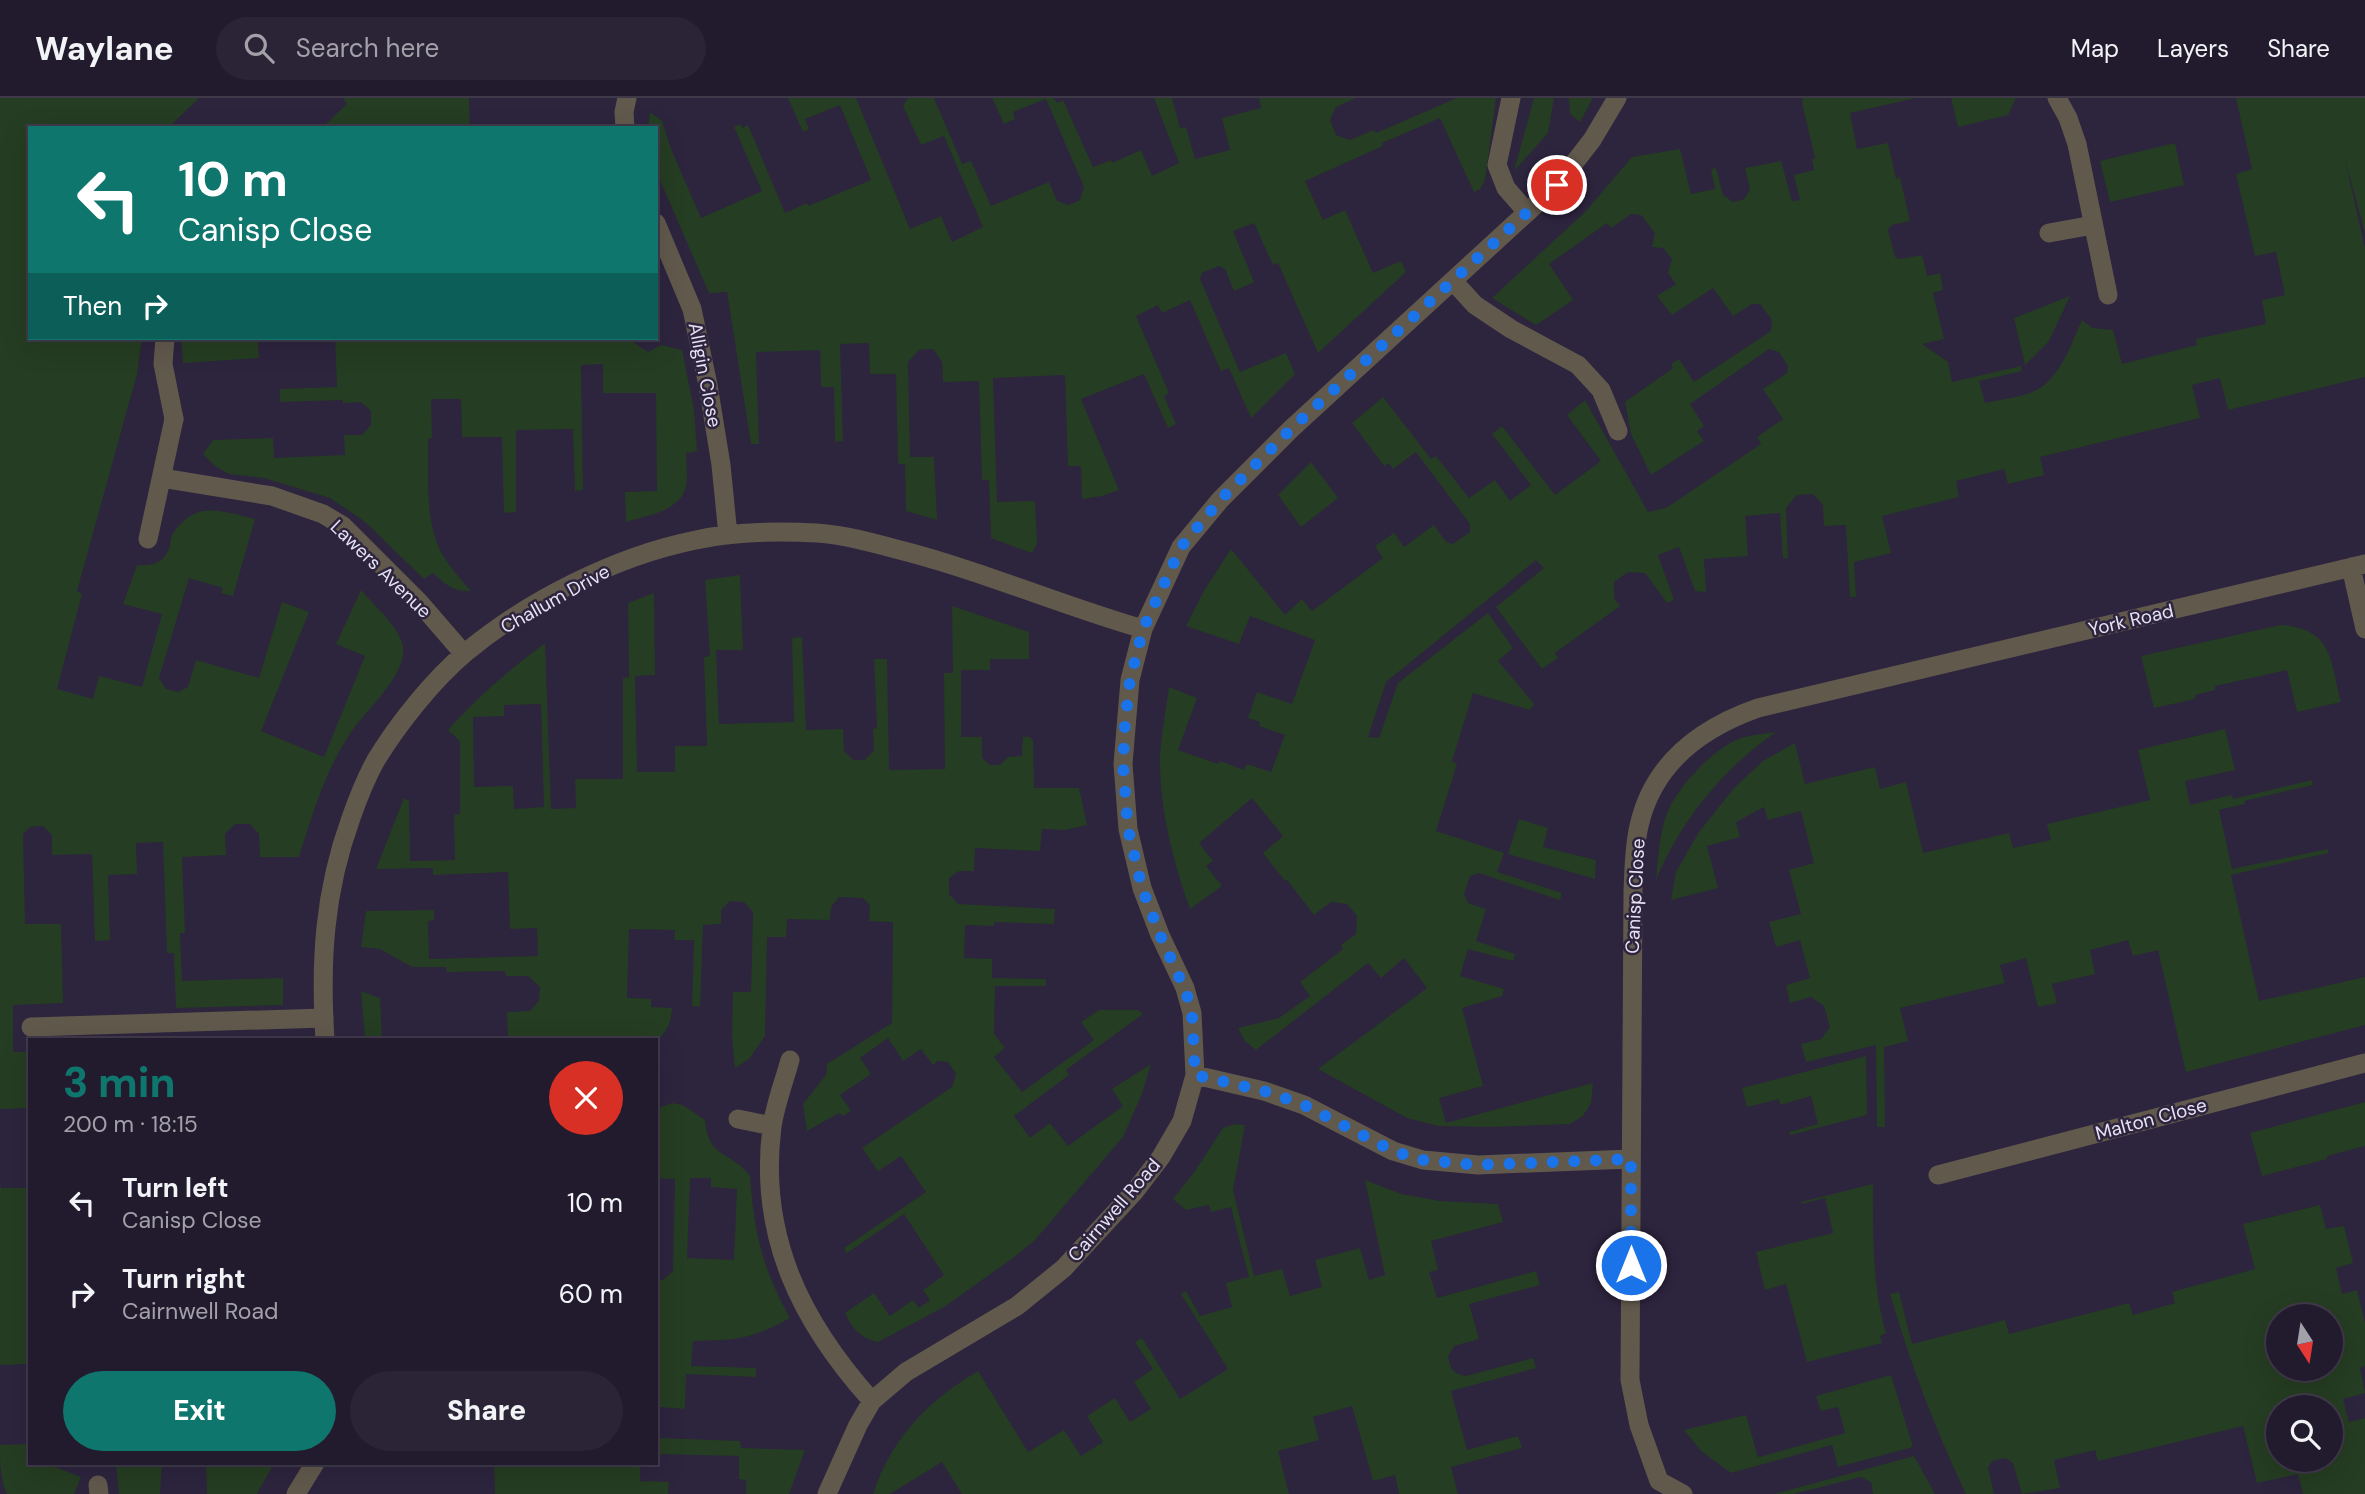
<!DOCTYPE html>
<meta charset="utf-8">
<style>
body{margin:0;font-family:"DM Sans",sans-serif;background:#2a2436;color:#f1f3f6;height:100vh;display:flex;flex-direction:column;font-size:26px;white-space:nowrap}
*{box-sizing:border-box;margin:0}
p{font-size:23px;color:#a2a1aa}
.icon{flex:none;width:38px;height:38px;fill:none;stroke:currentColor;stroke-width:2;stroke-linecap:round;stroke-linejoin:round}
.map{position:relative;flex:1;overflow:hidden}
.side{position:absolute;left:28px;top:940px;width:630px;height:427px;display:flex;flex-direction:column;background:#221b2e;border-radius:0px;box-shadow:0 7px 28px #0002,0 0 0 2px #3f394a}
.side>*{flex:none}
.hud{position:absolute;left:28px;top:28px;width:630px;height:214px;border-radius:0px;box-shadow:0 7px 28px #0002,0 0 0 2px #3f394a;background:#0f766e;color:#fff;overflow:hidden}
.needle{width:46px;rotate:168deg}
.tools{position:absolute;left:2266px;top:1206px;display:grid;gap:14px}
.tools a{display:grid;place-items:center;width:77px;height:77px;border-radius:50%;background:#221b2e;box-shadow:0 7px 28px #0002,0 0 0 2px #3f394a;font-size:35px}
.pin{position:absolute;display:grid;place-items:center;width:60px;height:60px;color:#fff;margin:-30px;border:4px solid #fff;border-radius:50%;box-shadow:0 2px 7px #0007}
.me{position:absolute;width:77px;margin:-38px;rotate:0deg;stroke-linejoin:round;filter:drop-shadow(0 0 5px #0008)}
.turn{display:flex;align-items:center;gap:24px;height:147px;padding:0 35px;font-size:32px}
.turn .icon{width:91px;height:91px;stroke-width:2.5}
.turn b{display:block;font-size:49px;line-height:60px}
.then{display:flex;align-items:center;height:66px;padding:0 35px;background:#0003;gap:14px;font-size:26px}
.round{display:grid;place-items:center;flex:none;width:74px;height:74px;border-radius:37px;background:#2a2436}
.overview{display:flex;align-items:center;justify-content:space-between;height:119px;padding:0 35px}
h1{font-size:42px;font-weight:800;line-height:52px;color:#0f766e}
.cta{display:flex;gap:14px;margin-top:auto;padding:14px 35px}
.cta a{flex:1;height:80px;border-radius:42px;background:#0f766e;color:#fff;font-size:28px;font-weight:800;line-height:80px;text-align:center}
.cta a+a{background:#2a2436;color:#f1f3f6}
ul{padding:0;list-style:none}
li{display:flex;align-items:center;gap:21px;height:91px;padding:0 35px}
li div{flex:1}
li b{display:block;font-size:26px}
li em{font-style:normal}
header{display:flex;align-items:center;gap:42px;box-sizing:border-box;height:98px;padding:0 35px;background:#221b2e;border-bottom:2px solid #3f394a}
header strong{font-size:33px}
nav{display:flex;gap:38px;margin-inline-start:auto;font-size:24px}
.search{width:490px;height:63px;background:#2a2436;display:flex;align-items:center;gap:18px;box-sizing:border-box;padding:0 24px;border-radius:38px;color:#a2a1aa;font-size:26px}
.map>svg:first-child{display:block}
.green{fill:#253d22;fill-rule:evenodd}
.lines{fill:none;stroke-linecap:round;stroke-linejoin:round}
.service{stroke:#62594d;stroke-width:19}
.minor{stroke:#62594d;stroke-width:19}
.route{stroke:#1a73e8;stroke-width:12;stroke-dasharray:0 21.6}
.labels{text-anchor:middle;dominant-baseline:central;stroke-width:5;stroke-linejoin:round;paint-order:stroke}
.street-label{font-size:19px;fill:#e6e1f3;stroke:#2d243e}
</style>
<header>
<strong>Waylane</strong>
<div class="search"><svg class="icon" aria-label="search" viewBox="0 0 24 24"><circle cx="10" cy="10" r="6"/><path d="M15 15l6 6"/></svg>Search here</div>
<nav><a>Map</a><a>Layers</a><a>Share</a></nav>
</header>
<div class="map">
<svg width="2365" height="1396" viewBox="0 0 2365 1396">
<rect width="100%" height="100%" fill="#2d243e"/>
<path class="green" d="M0 0H199L168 30H30V240H142L137 276 77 493 82 496 57 591 93 601 99 578 142 589 162 516 123 506 137 467C150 468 162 466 168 453 171 448 170 442 172 437 176 429 188 418 196 415 213 408 238 417 255 421L233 498 221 495 223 490 189 480 159 580 166 591 178 594 188 589 196 562 259 580 282 504 309 514 261 633 324 659 365 558 336 546 361 492C373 506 400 530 403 548 408 574 368 611 354 630 326 669 313 715 299 759H260L259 736 250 726H235L225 736 226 757 182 759 185 835H180L182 883 283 880V907L176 910 174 855H167L163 744 136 745 137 776 108 777 110 842 95 843 92 756 52 757V737L43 728 30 729 23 736 25 826H61L63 905 13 907V954H30V1010L0 1011Z
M343 0H469L470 30H330L326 26 347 6Z
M788 0H856L910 131 941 118 952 144 983 129 944 38 921 47 903 8 908 0H934L962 66 971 63 991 108 1049 84 1057 103 1069 107 1080 102 1084 89 1046 1 1013 14 1015 21 1004 26 992 0H1054L1057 5 1063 2 1093 69 1111 62 1112 65 1141 52 1152 78 1179 65 1154 0H1172L1180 30 1186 29 1195 61 1230 52 1222 20 1261 10 1259 0H1356L1336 9 1330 22 1336 37 1350 42 1374 32 1376 35 1457 0H1496L1485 82 1480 91 1474 94 1440 20 1382 45 1383 48 1305 83 1323 122 1345 112 1373 175 1401 163 1406 174 1318 255 1278 165 1273 167 1254 125 1233 133 1254 184 1234 193 1225 171 1219 168 1202 175 1200 181 1240 274 1286 255 1295 276 1251 320 1229 270 1221 273 1190 202 1162 215 1158 207 1136 218 1169 295 1164 298 1176 326 1168 330 1144 276 1081 301 1119 392 1102 398 1082 401 1081 368H1068L1065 277 993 280 997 404 1035 403 1037 445 1032 455 991 440 989 382H982L979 283 943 284 942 264 933 251 919 252 908 264 910 359H934L937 422 906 413 905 366H898L896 276H870L869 245 840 246 843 343 835 344 834 289H821L820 252 756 254 759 346H751L727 194 709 195 656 73V30H648L650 14 662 23 671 51 701 120 762 93 734 29 740 26 742 30 748 27 785 115 807 105 808 108 871 82 840 7 805 21 809 31 803 34Z
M1534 0H1554L1548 35 1514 73Z
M1569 0H1593L1580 24 1570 16Z
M1803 0H1916L1850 15 1857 51 1888 45 1896 81 1900 79 1910 123 1892 127 1888 132 1895 159 1900 161 1922 157 1927 178 1940 175 1943 192 1933 195 1944 241 1922 246 1948 264 1952 284 2021 268 2022 273 1979 283 1985 305C2002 301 2029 299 2043 288 2063 272 2072 244 2082 222L2092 230 2113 232 2122 266 2197 247 2196 241 2266 226 2262 202 2285 197 2276 154 2255 158 2236 76 2252 71 2236 0H2365V135L2345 61 2365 150V279L2228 312 2220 280 2192 287 2200 320 2040 359 2044 377 2008 386 2004 371 1956 383 1959 399 1882 418 1891 455 1854 464 1856 499H1850L1846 427 1824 428 1823 407 1813 396 1797 397 1786 410 1788 460H1783L1780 415 1745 418 1748 458 1704 461 1706 494 1695 493 1679 449 1658 457 1674 502 1667 505 1645 475 1628 474 1614 484V500L1620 508 1555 555 1558 560 1542 571 1496 509 1544 470 1536 462 1386 584 1368 639 1379 640 1398 585 1488 515 1513 550 1498 563 1534 606 1530 612 1473 595 1452 663 1457 666 1436 733 1504 755 1497 774 1562 795 1560 802 1479 775 1470 778 1464 796 1468 805 1486 811 1476 843 1515 856 1513 863 1468 851 1460 878 1504 891 1502 898 1462 910 1483 988 1439 1000 1446 1025 1593 985 1591 1005 1583 1018 1570 1026 1489 1029 1438 1028 1407 1020 1318 971 1427 890 1404 860 1381 880 1368 865 1256 952 1245 943 1238 930 1279 920 1310 898 1300 884 1343 851 1341 847 1356 836 1357 818 1347 806 1331 804 1314 817 1287 782 1285 783 1263 755 1283 738 1252 700 1199 745 1213 763 1206 768 1222 788 1190 811C1173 763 1159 710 1160 659 1161 636 1166 612 1169 589L1197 600 1178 652 1218 666 1220 663 1244 672 1247 666 1271 674 1285 637 1259 628 1260 624 1248 620 1257 594 1292 606 1315 542 1250 518 1239 546 1186 528 1205 491 1231 451 1285 517 1302 501 1312 513 1383 460 1375 448 1394 435 1404 449 1434 427 1446 444 1453 446 1470 434V426L1416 354 1393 371 1389 365 1384 368 1352 325 1383 299 1431 361 1436 358 1469 400 1495 382 1510 403 1531 387 1492 336 1502 328 1555 397 1601 363 1567 317 1585 302 1648 414 1666 410 1761 346 1757 339 1783 321 1763 291 1787 275 1788 268 1779 254 1769 251 1690 306 1704 328 1697 333 1704 343 1651 377 1631 336 1625 304 1673 270 1671 266 1679 261 1694 284 1771 233 1772 222 1760 206H1752L1733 218 1713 190 1672 217 1657 198 1676 186 1668 175 1672 161 1663 150 1652 149 1655 135 1641 117 1631 116 1611 130 1607 125 1549 166 1573 202 1536 227 1492 200 1586 113 1632 59 1680 51 1691 96 1715 91 1711 71 1716 70 1723 97 1733 104 1744 101 1750 92 1745 70 1781 63 1792 103 1800 102 1794 77 1814 72 1812 61 1815 60 1802 5Z
M1951 0H2016L2008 17 1958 29Z
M2175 45 2184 87 2110 104 2100 63Z
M2070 198 2049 243 2025 267 2014 220Z
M181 240H252V244H258L259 260 183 265Z
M335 240H627L648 254 661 247 682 252 694 312 697 353 686 355C686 366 689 383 684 394 675 414 645 418 626 424L625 394 657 393 656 295H603V266L581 267 583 392 575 393 573 331 516 332V414L504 415 502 339H462L461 301H431L432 340 428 341C429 377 424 420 441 454 449 468 460 481 471 493 453 494 446 487 433 475L424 481 364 423 330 400 264 380 229 376 215 368 203 356 213 342 273 340 274 360 345 357 344 337H362L371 327V313L361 304 343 305V302L280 304V291L337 289Z
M1311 364 1338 400 1301 429 1278 397Z
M740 477 743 552H716L719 626 794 624 792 540 802 539 806 632 843 631 844 653 853 662H865L874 652 873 631 877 630 874 561H887L889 672 945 671 944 575H953L952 508 1029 534V561H990V572H961V639H982V660L990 667H1000L1008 659 1022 658 1023 639H1030L1033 642 1034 690H1079L1087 727 1065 732 1042 731 1040 753 975 750 974 773H959L949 780V796L958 806 1055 811 1054 826 994 824V828L965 827 964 860 992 861V880L1046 881V888H995L994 936 1005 950 994 959 1022 994 1094 942 1081 924 1099 912H1138L1143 916 1066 972 1069 977 1014 1018 1030 1040 1050 1025 1068 1048 1123 1008 1112 991 1151 966 1142 996 1123 1039 1035 1142 1013 1160 944 1209 878 1244C860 1240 853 1231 845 1215L874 1195 890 1218 913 1202 919 1210 930 1202 923 1192 944 1177 904 1116 847 1155 844 1150 926 1094 901 1058 878 1073 862 1050 952 989 956 976 948 964 937 963 933 967 921 951 903 963 888 940 860 960 871 976 840 997 851 1013 843 1018 839 1015 807 1033 803 1006 826 977 827 966 892 925 893 824 869 823 870 808 863 800 839 799 831 809 830 822 787 821 786 839H767L765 938 749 961 735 970 732 939 733 894H751L753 814 744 804 730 803 721 812V826L703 827 700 909 692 908 694 842H674L675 832 629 831 627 900 651 901V909L672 910C671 924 668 934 656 942L508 941 507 914 530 913 539 903 540 889 528 878H506L505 873 447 874 446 869H412L380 851 361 849 366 813 434 812V822L428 823 429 861 538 858 537 830 510 831 508 774 433 777V770L376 771 404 700 409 703 410 763 455 762 454 717 460 716V643L448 632C477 599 509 572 545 545L551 711 576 710 575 681H623V580L629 579 628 505 654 495 655 577 635 578 637 674H675V648H707L704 559 710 558 705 482ZM541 606 544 709 514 711 513 688 474 689 473 619 504 618V607Z
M2281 527C2333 531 2330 561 2341 604L2297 614 2287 572 2215 588V592L2195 597V601L2154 610 2141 558Z
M2225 631 2235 672 2185 683 2190 707 2232 697 2233 701 2312 682 2313 687 2244 703 2245 706 2219 712 2232 771 2328 751V755L2231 777 2259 903 2365 879V927L2186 974 2158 852 2133 858 2128 842 2090 852 2095 876 2052 886 2057 905 2038 909 2026 860 2000 867 2005 885 1900 910 1908 943 1884 949 1885 1029H1877L1876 947 1806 964 1801 946 1821 941 1830 929 1824 908 1811 899 1790 905 1786 887 1810 880 1800 842 1776 849 1769 824 1801 816 1789 772 1814 765 1801 713 1768 722 1764 709 1736 724 1740 739 1707 748 1718 790 1671 802 1676 774 1699 734 1734 690 1763 663 1795 645 1805 686 1875 669 1880 691 1906 684 1923 755 2009 735 2013 750 2051 742 2047 726 2150 702 2138 652Z
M1776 634C1723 671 1681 722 1656 782 1658 761 1659 738 1666 718 1675 692 1709 655 1734 643 1747 637 1762 636 1776 634Z
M1519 721 1548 730 1543 749 1596 762 1595 781 1508 756Z
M361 893 380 900 382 941H365Z
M1866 958 1867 1017 1791 1037 1789 1034 1818 1026 1811 998 1780 1007 1779 1001 1747 1009 1742 990Z
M2365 1004V1048L2327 1058V1061L2262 1078 2250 1035Z
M672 1005 683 1007 705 1022C709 1062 729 1051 750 1078 754 1134 762 1170 790 1220 750 1242 738 1242 693 1243L691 1268 756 1270V1279L686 1276 685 1311 660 1309 656 1313V1182H663L673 1173 675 1081 656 1080V1011ZM690 1080H711V1089L737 1091 734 1162 687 1160Z
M1235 1026 1245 1027 1233 1092 1254 1178 1282 1171 1290 1198 1322 1189 1315 1162 1360 1150 1369 1182 1385 1177 1365 1082 1401 1096 1440 1103 1498 1106 1503 1124 1431 1143 1438 1172 1429 1174 1437 1200 1536 1173 1540 1187 1469 1206 1479 1241 1454 1248 1448 1259C1451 1272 1454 1276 1466 1278L1533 1260 1536 1270 1451 1293 1467 1352 1518 1338 1522 1350 1451 1369 1458 1396H1399L1395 1377 1373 1383 1352 1308 1313 1319 1319 1342 1278 1353 1289 1396H962L942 1364 890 1396H873C892 1339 928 1303 978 1273L1028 1354 1064 1332 1081 1358 1103 1344 1087 1318 1115 1300 1130 1324 1151 1311 1134 1284 1153 1271 1135 1244 1142 1240 1180 1301 1228 1271 1181 1196 1186 1193 1200 1218 1232 1209 1226 1185 1249 1179 1231 1109 1211 1114 1209 1107 1186 1112 1173 1101 1195 1073 1223 1030Z
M0 1086 1 1090H30V1331L27 1266 0 1267Z
M1873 1086C1873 1136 1872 1187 1886 1235L1880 1238 1882 1245 1807 1264 1786 1186 1765 1192 1756 1154 1833 1135 1825 1100 1801 1106V1104Z
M2320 1107 2326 1131 2344 1128 2353 1165 2336 1170 2342 1196 2357 1192 2365 1225V1268L2360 1270 2365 1295 2343 1301 2349 1324 2365 1320V1396H2303L2298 1376 2257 1385 2243 1328 2098 1363 2095 1352 2054 1362 2060 1390 2022 1396 2013 1365 2005 1360 1992 1363 1988 1370 1994 1396H1966C1935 1331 1910 1265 1890 1196L1899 1194 1912 1246 2005 1222 2009 1236 2129 1205 2133 1217 2175 1205 2172 1194 2255 1171 2243 1126ZM2331 1218V1270H2278V1218ZM2278 1309H2331V1362H2278Z
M1891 1277 1913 1349 1838 1369 1832 1347 1731 1375 1701 1353 1684 1332 1746 1317 1758 1359 1763 1358 1845 1335 1838 1309 1821 1313 1816 1298Z
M656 1336 660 1340 740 1343 741 1350 805 1352 789 1396H746V1382L739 1381V1358L656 1356Z
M30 1346V1365H45L81 1379 74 1396H7C0 1382 0 1364 0 1347Z
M1914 1358 1935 1396H1873L1871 1384 1861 1379 1793 1396H1774Z
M116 1365H162L160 1396H119Z
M206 1365H274L257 1396H207Z
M494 1365H640V1383L669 1384 668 1396H495Z"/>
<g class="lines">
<path class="service" d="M1511 0 1497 67 1506 90 1527 114
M1453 183 1475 207 1511 231 1578 267 1601 292 1618 333
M165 240 163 266 174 321
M31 929 324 920"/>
<path class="minor" d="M2057 0 2068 20 2077 46 2108 197
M625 30 624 14 627 0
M656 125 692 211 708 287 721 367 728 437
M2049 135 2093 127
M162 380 272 398 323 416 343 428 419 504 464 556
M148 441 174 321
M2351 469 2365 531
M325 942C320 863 324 794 351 720 358 700 366 680 376 662 398 626 433 582 465 555 527 503 616 458 696 442 736 433 777 433 817 435 844 437 870 444 896 451 980 472 1060 507 1143 531
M790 962C784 984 775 1007 772 1029 758 1138 801 1224 872 1303
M1195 977 1264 993 1304 1007 1393 1053 1423 1062 1478 1067 1631 1061
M738 1021 772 1028
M1938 1077 2365 965
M98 1387 99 1396
M296 1396 315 1365
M827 1396 858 1327 872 1303 906 1274 1017 1208 1064 1170 1135 1093 1161 1059 1182 1023 1195 977 1192 915 1185 890 1160 837 1142 790 1128 731 1123 666 1130 582 1143 531 1181 449 1220 402 1291 331 1557 87 1592 42 1617 0
M1683 1396 1659 1383 1639 1327 1630 1282 1633 793C1634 771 1634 749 1639 728 1653 665 1701 630 1758 610L2365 466"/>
</g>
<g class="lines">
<path class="route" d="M1557 87 1291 331 1220 402 1181 449 1143 531 1130 582 1125 625 1123 666 1128 731 1142 790 1160 837 1186 894 1192 915 1195 977 1264 993 1304 1007 1393 1053 1423 1062 1478 1067 1631 1061V1167"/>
</g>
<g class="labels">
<g class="street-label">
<text transform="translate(705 277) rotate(79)">Alligin Close</text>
<text transform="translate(381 471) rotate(44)">Lawers Avenue</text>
<text transform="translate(555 501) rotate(-29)">Challum Drive</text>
<text transform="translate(2131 522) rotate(-13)">York Road</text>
<text transform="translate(1635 798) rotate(-87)">Canisp Close</text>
<text transform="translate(2151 1021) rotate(-15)">Malton Close</text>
<text transform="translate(1114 1112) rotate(-49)">Cairnwell Road</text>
</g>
</g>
</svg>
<div class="tools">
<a><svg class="needle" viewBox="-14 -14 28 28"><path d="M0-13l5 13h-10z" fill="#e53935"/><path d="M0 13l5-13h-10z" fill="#a2a1aa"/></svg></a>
<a><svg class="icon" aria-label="search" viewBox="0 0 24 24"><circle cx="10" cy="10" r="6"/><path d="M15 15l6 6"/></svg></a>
</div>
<div class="pin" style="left:1557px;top:87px;background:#d93025"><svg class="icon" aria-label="arrive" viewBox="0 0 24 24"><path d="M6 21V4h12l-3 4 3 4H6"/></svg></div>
<svg class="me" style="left:1631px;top:1167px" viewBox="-20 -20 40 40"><circle r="17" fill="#1a73e8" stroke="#fff" stroke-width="3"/><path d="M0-11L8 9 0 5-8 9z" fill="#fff"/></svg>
<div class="hud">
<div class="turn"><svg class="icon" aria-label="left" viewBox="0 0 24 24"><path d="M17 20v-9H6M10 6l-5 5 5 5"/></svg><div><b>10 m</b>Canisp Close</div></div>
<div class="then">Then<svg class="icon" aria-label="right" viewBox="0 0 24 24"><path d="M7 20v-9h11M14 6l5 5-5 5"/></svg></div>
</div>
<section class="side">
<div class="overview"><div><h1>3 min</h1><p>200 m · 18:15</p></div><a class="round" style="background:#d93025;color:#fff"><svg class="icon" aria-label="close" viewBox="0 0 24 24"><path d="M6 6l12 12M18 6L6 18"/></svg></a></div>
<ul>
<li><svg class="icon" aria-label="left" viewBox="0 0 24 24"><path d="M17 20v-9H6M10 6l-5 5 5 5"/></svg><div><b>Turn left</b><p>Canisp Close</p></div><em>10 m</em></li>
<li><svg class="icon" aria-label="right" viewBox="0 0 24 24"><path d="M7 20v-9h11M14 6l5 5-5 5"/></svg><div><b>Turn right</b><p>Cairnwell Road</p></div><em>60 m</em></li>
</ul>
<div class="cta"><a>Exit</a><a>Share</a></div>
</section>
</div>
